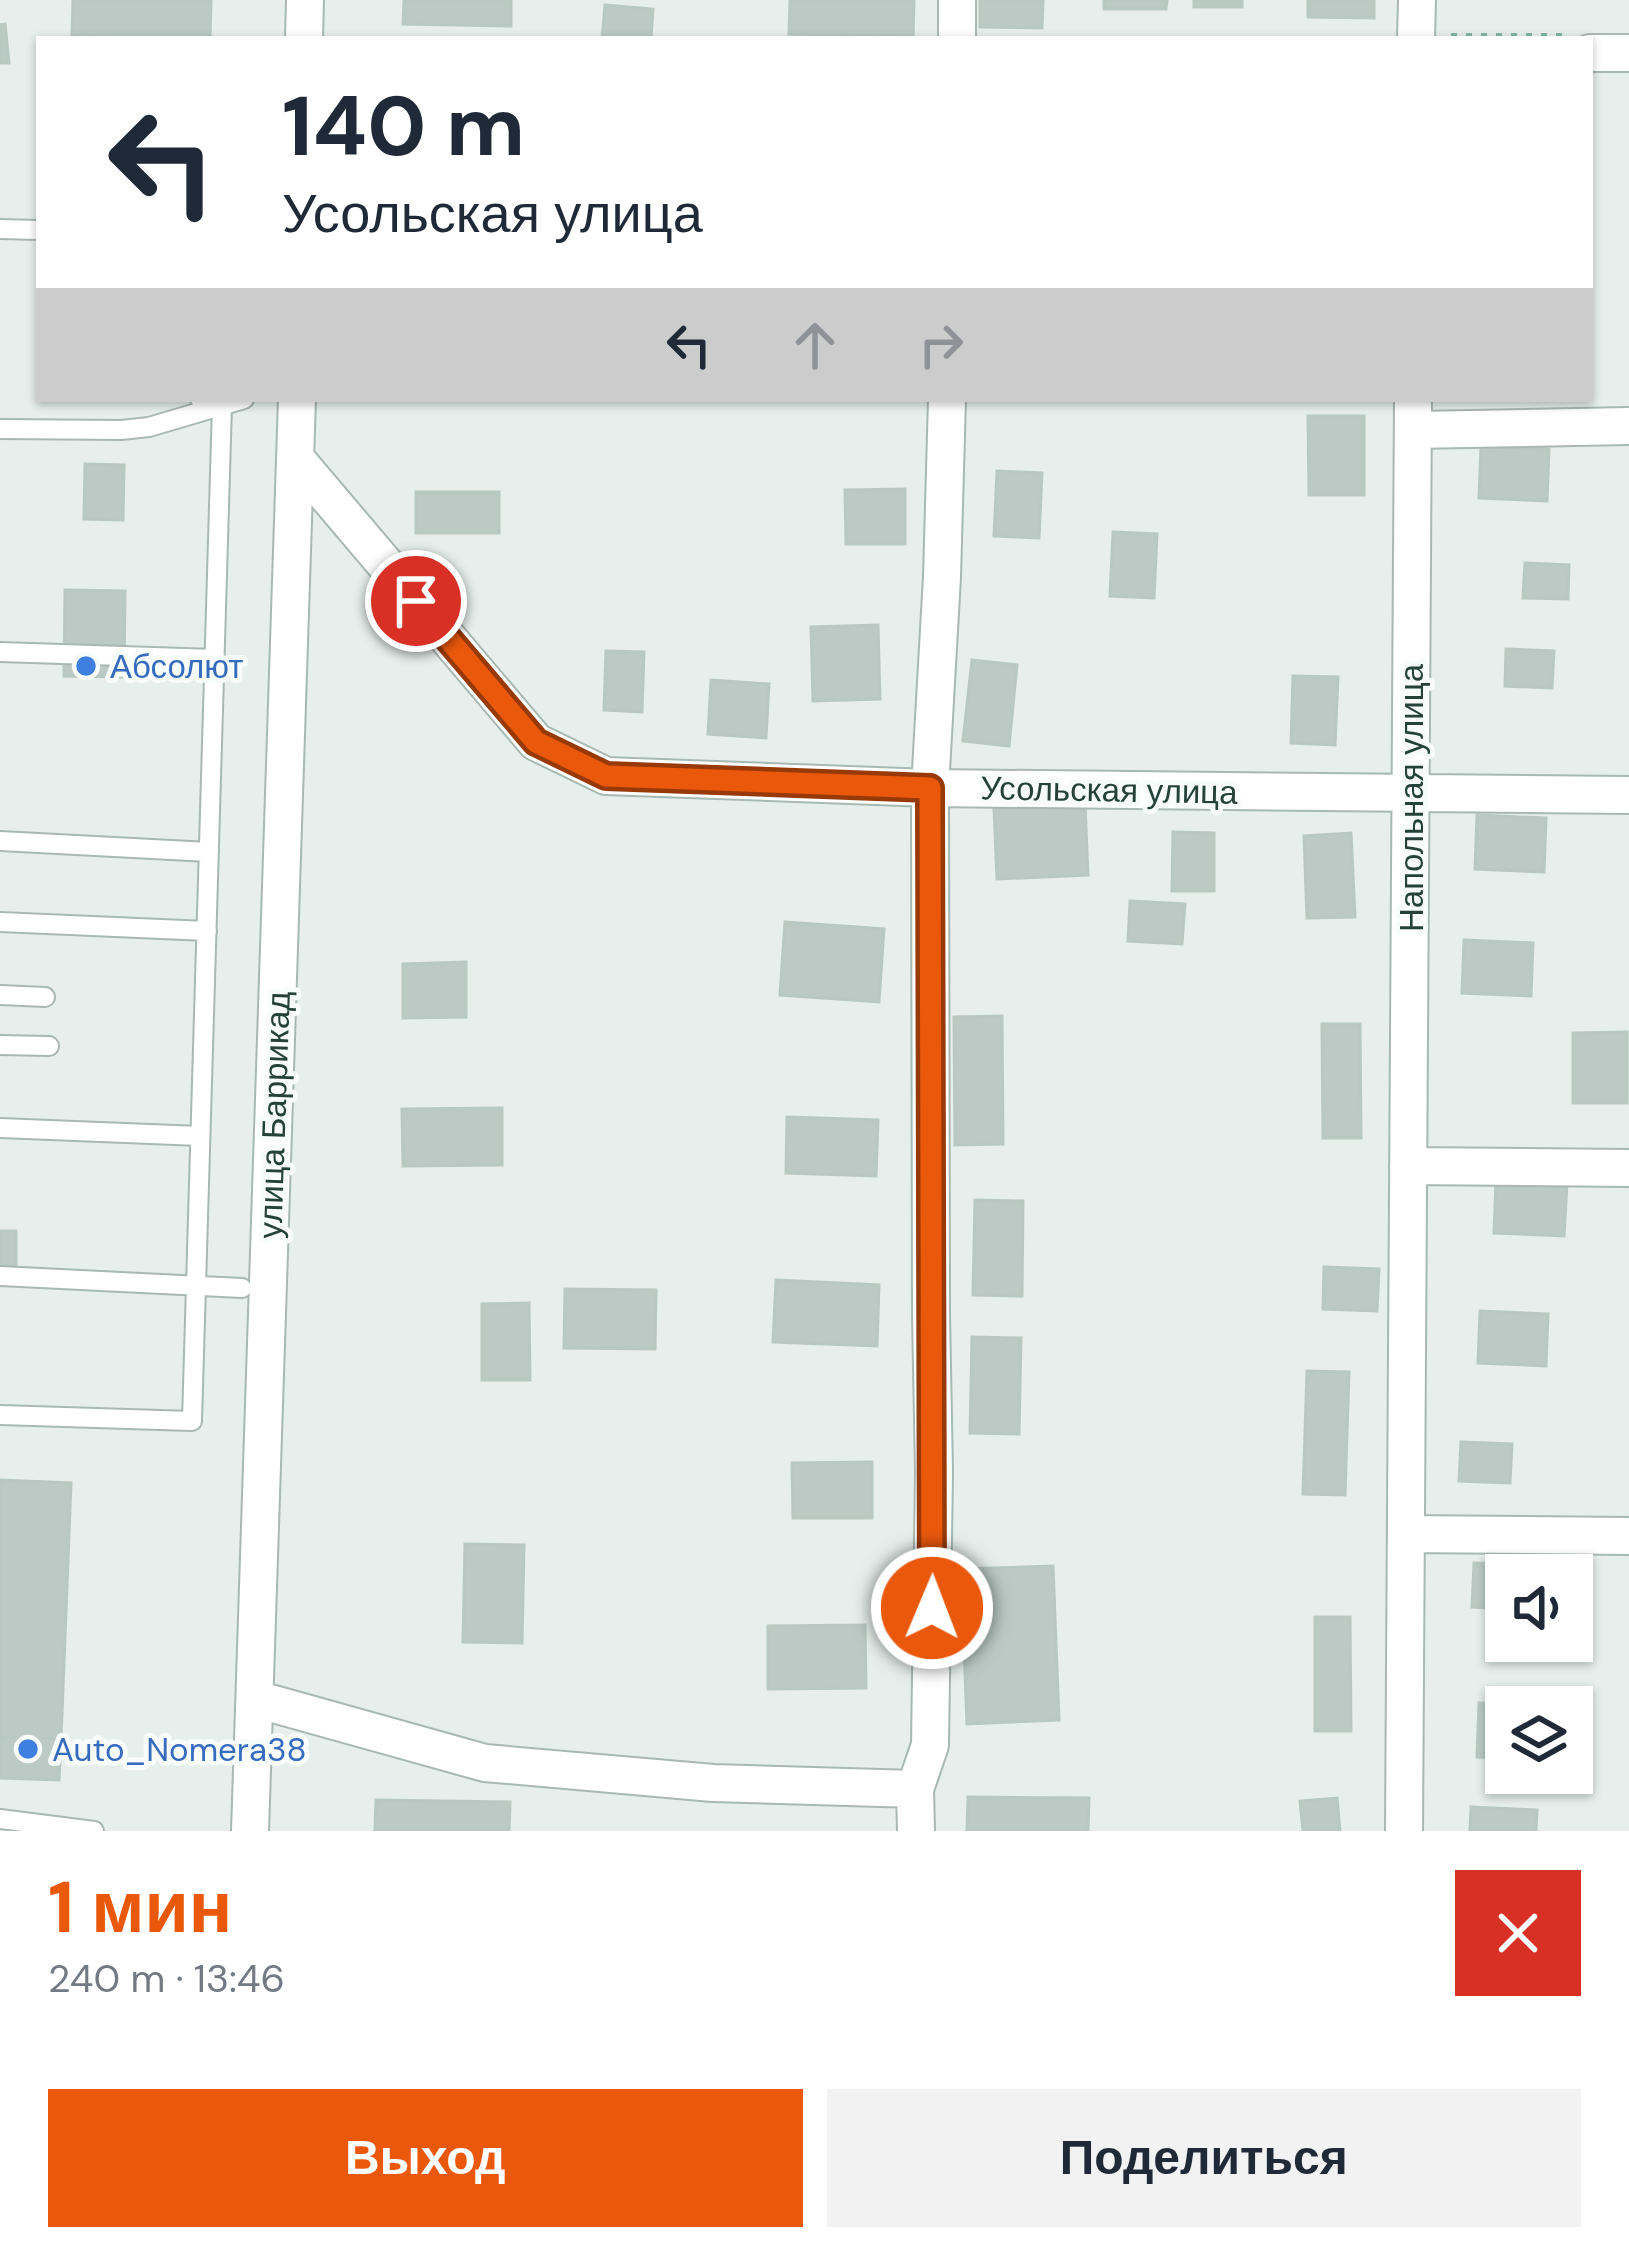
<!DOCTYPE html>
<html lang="ru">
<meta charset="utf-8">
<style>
body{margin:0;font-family:"DM Sans",sans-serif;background:#f2f2f3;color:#1f2937;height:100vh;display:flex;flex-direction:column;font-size:45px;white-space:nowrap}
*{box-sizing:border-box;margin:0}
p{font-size:39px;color:#747a83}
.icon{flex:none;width:66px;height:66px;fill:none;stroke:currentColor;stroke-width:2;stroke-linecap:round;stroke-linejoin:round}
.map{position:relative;height:1831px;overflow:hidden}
.side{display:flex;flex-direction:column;background:#fff;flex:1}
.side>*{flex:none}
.banner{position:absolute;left:36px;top:36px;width:1557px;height:366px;border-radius:0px;box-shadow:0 3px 9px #0004;background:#fff;color:#1f2937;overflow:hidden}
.controls{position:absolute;left:1485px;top:1554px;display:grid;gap:24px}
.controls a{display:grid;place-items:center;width:108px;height:108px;border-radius:0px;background:#fff;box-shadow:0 3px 9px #0004;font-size:60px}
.pin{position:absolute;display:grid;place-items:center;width:102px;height:102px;color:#fff;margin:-51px;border:6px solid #fff;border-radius:50%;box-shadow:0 3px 12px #0007}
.me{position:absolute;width:132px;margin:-66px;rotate:1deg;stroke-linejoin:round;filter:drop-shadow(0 0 9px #0008)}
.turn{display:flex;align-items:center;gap:42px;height:252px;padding:0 48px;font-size:54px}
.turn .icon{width:156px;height:156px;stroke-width:2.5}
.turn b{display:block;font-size:84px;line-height:102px}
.lanes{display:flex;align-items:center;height:114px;padding:0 48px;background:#0003;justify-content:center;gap:60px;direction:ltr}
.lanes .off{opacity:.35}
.round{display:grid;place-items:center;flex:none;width:126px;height:126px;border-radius:0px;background:#f2f2f3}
.headline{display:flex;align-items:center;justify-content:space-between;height:204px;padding:0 48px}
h1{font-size:72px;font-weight:700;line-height:90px;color:#ea580c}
.action{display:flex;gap:24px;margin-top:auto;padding:24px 48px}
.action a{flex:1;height:138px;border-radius:0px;background:#ea580c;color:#fff;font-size:48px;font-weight:700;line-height:138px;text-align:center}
.action a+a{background:#f2f2f3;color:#1f2937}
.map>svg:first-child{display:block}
.building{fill:#bbcac4;stroke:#b8c9c2;stroke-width:3}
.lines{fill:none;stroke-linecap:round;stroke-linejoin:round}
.service-casing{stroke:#a8b8b2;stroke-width:22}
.minor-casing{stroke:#a8b8b2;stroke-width:40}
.path{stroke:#86b3a5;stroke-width:8;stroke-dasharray:6 9;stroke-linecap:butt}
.service{stroke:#fff;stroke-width:18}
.minor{stroke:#fff;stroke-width:36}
.route-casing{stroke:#983908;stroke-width:30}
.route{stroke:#ea580c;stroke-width:21}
.shop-dot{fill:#3f7fe0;stroke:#f7fbf9;stroke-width:4.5}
.labels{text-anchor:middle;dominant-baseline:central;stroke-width:10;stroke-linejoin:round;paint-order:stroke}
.shop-label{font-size:33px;fill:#366cbe;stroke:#f7fbf9;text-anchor:start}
.street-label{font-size:33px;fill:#24423a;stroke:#f7fbf9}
</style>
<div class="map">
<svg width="1629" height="1831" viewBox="0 0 1629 1831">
<rect width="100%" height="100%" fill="#e6efeb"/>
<path class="building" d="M73 0H211L210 39 72 37Z
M404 0H511V26L403 24Z
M790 0H914L913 37 789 34Z
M980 0H1043L1042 28 980 27Z
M1104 0H1167L1166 9H1104Z
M1194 0H1242V7H1194Z
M1308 0H1374V18L1308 17Z
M605 5 653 9 651 39H602Z
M5 24 9 63H0V25Z
M1308 416H1364V495H1309Z
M1481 446 1549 449 1547 501 1479 498Z
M85 464 124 465 123 520 84 519Z
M997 471 1042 473 1039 538 994 536Z
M905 489V544H846L845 490Z
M416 492H499V533H416Z
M1113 532 1157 534 1154 598 1110 596Z
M1525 563 1569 565 1568 599 1523 598Z
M65 590 125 591 124 677 64 676Z
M878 625 880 699 813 701 811 627Z
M1506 649 1554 651 1552 688 1505 686Z
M606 651 644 652 642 712 604 710Z
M972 660 1017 665 1009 746 963 741Z
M1293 676 1338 677 1335 745 1291 743Z
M711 680 769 684 766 738 708 734Z
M1085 804 1088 875 997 879 994 808Z
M1477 815 1546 818 1544 872 1475 869Z
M1173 832 1214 833V891H1172Z
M1351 833 1355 917 1307 918 1304 836Z
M1130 901 1185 904 1182 944 1128 941Z
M785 922 884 929 879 1002 780 995Z
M1464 940 1533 943 1531 996 1462 993Z
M466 962V1017L403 1018V964Z
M1002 1016 1003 1144 955 1145 954 1017Z
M1322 1024H1360L1361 1138H1323Z
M1627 1032V1103H1573V1033Z
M502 1108V1165L403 1166 402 1109Z
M787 1117 878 1120 876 1176 786 1173Z
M1496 1180 1567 1183 1564 1236 1494 1233Z
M975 1200 1023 1201 1022 1296 973 1295Z
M0 1231H16V1270H0Z
M1324 1267 1379 1269 1377 1311 1323 1309Z
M776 1280 879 1285 877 1346 773 1342Z
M565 1289 656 1290 655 1349 564 1348Z
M529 1303 530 1380H482V1304Z
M1480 1311 1548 1314 1546 1366 1478 1363Z
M972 1337 1021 1338 1019 1434 970 1433Z
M1307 1371 1349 1372 1345 1495 1303 1494Z
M1461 1442 1512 1444 1510 1483 1459 1481Z
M872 1462V1518H793L792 1463Z
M0 1480 71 1483 61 1739 0 1737Z
M465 1544 524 1545 522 1643 463 1642Z
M1474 1563 1532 1565V1575H1506V1609L1472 1607Z
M1053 1566 1059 1720 967 1724 961 1569Z
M1315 1617H1350L1351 1731H1315Z
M865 1625 866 1688 768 1689V1626Z
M1479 1703 1549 1706V1707H1506V1758L1477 1757Z
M0 1737 61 1739 59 1780 0 1778Z
M968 1797 1089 1798 1088 1831H967Z
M1337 1798 1340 1831H1303L1300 1801Z
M376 1800 510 1802 509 1831H375Z
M1471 1807 1537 1810 1536 1831H1470Z"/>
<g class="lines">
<g class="service-casing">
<path id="service" d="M0 229 39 230
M0 429 121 430 149 427 244 399
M0 652 214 659
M0 841 209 852
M0 922 207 931
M0 995 45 997
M0 1045 49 1046
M0 1128 200 1136
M0 1276 242 1288
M0 1415 192 1421 222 405 200 399
M0 1819 94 1831"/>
</g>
<g class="minor-casing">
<path id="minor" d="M957 0V39
M304 39 305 0
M1416 39 1417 0
M1590 53H1629
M1413 430 1629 426
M296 459 536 742 606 776 930 788 1629 795
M1408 1166 1629 1168
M1406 1534 1629 1536
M256 1699 485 1763 713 1783 915 1789
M250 1831 297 399
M916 1831 915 1789 930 1745 934 1472 931 1314 930 788 942 577 947 399
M1404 1831 1413 399"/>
</g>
<path class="path" d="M1451 37H1562"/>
<use href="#service" class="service"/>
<use href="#minor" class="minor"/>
</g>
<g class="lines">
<g class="route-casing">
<path id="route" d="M416 601 536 742 606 776 930 788 932 1608"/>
</g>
<use href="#route" class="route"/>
</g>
<g class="shop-dot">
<circle cx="86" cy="666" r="12"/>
<circle cx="28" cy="1749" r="12"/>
</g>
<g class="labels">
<g class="shop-label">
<text x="110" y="666">Абсолют</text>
<text x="52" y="1749">Auto_Nomera38</text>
</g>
<g class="street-label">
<text transform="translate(1109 790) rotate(1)">Усольская улица</text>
<text transform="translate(1411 798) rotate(-90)">Напольная улица</text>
<text transform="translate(274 1115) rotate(-88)">улица Баррикад</text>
</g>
</g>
</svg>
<div class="controls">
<a><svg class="icon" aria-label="sound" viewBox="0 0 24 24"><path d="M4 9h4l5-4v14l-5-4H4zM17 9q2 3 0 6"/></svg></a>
<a><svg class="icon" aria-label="layers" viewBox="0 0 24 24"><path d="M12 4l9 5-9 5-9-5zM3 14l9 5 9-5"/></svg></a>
</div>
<div class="pin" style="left:416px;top:601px;background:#d93025"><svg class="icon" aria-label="arrive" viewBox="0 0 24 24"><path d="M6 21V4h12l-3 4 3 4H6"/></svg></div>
<svg class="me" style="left:932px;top:1608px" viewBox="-20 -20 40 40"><circle r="17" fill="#ea580c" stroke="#fff" stroke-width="3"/><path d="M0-11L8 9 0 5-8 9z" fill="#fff"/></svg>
<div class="banner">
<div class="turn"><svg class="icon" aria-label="left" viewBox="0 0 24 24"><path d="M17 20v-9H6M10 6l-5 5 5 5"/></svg><div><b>140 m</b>Усольская улица</div></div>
<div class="lanes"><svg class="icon" aria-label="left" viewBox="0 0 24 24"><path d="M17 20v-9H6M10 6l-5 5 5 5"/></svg><svg class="icon off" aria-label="ahead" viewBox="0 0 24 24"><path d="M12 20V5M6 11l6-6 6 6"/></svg><svg class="icon off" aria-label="right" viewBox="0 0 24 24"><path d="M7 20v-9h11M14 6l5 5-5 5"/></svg></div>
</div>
</div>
<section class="side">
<div class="headline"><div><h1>1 мин</h1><p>240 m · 13:46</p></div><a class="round" style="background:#d93025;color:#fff"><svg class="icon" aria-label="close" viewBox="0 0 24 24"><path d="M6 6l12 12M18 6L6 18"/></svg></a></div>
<div class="action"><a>Выход</a><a>Поделиться</a></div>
</section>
